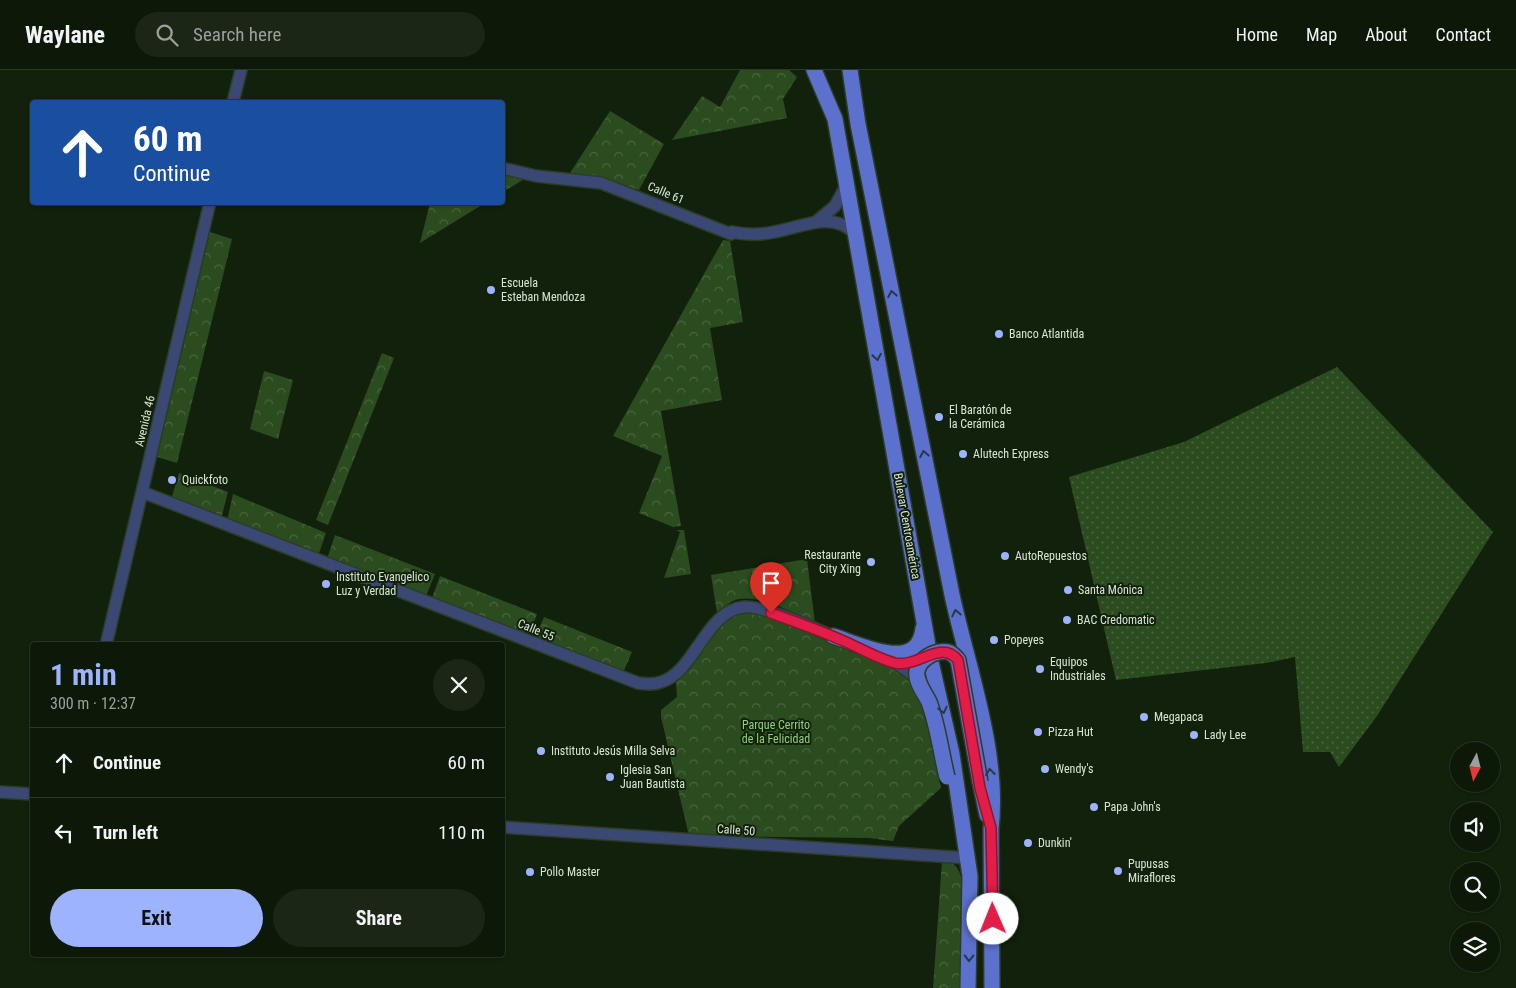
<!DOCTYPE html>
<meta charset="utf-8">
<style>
body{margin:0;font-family:"Roboto Condensed",sans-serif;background:#1b2616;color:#f1f3f6;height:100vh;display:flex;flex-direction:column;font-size:19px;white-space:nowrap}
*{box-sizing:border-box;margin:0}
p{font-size:16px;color:#9aa09c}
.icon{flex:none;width:28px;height:28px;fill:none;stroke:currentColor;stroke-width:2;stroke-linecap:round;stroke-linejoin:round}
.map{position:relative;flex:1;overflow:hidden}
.details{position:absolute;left:30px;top:572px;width:475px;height:315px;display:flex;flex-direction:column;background:#0d1908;border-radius:5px;box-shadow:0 1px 4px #0004,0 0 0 1px #2d3829}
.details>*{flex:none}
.top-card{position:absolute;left:30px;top:30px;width:475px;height:105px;border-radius:5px;box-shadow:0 1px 4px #0004,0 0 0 1px #2d3829;background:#1a4fa0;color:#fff;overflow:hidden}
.needle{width:32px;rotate:187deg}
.buttons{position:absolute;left:1450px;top:672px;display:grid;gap:10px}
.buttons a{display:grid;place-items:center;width:50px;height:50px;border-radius:50%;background:#0d1908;box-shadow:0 1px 4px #0004,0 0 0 1px #2d3829;font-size:25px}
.pin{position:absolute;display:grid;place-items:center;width:42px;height:42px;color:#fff;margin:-51px -21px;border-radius:50% 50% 50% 0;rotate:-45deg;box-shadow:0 0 5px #0007}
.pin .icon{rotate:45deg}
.me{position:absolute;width:55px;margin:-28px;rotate:359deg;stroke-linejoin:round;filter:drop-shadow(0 0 4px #0008)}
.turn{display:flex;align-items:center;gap:18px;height:105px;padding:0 20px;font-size:22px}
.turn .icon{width:65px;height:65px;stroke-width:2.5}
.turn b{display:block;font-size:35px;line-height:42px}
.round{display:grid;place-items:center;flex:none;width:52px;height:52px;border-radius:26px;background:#1b2616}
.summary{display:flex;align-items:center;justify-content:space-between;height:85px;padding:0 20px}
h1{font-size:30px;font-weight:700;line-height:38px;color:#9eb3fd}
.primary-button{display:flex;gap:10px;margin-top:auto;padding:10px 20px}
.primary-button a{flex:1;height:58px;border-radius:30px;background:#9eb3fd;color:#111;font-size:20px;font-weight:700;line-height:58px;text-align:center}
.primary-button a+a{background:#1b2616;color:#f1f3f6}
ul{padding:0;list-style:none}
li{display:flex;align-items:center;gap:15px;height:70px;padding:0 20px;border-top:1px solid #2d3829}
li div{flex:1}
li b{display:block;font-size:19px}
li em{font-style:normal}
header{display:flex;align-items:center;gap:30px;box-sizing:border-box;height:70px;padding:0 25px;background:#0d1908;border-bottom:1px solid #2d3829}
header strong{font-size:24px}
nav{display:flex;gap:28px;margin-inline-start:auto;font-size:18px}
.search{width:350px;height:45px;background:#1b2616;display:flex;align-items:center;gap:12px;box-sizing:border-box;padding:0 18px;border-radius:28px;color:#9aa09c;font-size:19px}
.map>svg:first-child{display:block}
.grass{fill:url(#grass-dots)}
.park{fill:url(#park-crowns)}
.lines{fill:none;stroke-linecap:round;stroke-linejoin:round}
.tertiary-casing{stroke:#2d3c27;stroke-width:14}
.primary-casing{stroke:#2d3c27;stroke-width:18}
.tertiary{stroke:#3c4874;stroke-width:11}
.primary{stroke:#5c71cd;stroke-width:15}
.primary-bridge-casing{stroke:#2d3c27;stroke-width:18;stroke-linecap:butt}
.primary-bridge{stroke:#5c71cd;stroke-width:15}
.oneway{stroke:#283945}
.route-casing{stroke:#92132f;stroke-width:12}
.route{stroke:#e11d48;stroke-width:9}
.poi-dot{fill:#9eb3fd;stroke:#11210b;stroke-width:2}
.labels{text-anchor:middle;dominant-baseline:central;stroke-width:4;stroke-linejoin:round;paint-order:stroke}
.street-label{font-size:12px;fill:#d9e4d6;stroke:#11210b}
.poi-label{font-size:12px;fill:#d9e4d6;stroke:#11210b;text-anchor:start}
.park-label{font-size:12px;fill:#91d379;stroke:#11210b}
</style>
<header>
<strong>Waylane</strong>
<div class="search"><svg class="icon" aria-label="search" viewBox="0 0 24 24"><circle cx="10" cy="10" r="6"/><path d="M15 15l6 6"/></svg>Search here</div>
<nav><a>Home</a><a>Map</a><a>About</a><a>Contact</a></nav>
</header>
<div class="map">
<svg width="1516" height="918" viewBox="0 0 1516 918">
<defs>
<pattern id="grass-dots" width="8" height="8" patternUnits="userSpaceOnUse" patternTransform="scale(1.25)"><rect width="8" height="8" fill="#2b4c1f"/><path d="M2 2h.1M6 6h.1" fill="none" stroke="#49663f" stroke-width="1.8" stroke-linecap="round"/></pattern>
<pattern id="park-crowns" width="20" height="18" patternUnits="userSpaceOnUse" patternTransform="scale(1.25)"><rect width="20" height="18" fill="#2b4c1f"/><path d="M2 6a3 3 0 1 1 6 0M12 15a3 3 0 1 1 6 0" fill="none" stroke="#49663f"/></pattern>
</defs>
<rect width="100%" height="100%" fill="#11210b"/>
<path class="grass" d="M1337 297 1493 462 1377 646 1339 697 1330 682H1303L1295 587 1266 593 1116 610 1069 407 1184 372Z"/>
<path class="park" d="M740 0H789L797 7 783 29 787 48 672 70 702 26 720 37Z
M610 41 664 74 639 120 600 108 570 103Z
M503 102 526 108 503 122Z
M430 133V132L485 133 420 173Z
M210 162 232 169 177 393 157 387Z
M723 170 730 171 743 252 710 258 722 330 661 341 681 456 673 457 639 443 662 386 613 366Z
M382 283 394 288 328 455 316 450Z
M264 301 293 310 278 369 250 359Z
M179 403 228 422 221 449 171 430Z
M233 424 326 463 318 486 227 451Z
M676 460H684L691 504 664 508 680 462Z
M335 465 435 504 426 526 327 489Z
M807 489 815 553C795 544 755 521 733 531 727 534 722 539 717 543L711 505Z
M440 506 537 544 528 567 432 528Z
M741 542 759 543 884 592 907 609 920 625 941 718 899 756 893 771 869 768 689 766 661 647V640L677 627 676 612 684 604 725 551Z
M544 547 632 582 622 605 534 571Z
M942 791C945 792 950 792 953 794 973 805 962 895 962 918H933Z"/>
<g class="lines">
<g class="tertiary-casing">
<path id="tertiary" d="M233 32 241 0
M502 98 536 106 601 113 731 164 732 162C746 165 760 165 774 162 802 157 833 140 855 164
M817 151 835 136 847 114
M142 422 638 613C646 614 654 615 661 612 695 602 706 540 744 537 763 535 819 560 839 569
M106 575 210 132
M876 585 896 593 916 607
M0 722 32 724
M502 757 967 788"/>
</g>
<g class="primary-casing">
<path id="primary" d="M814 0 835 49 931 592 952 684 970 806 968 918
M850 0 858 54 952 525C968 598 1000 684 991 759L992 918
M833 566C862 575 918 604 923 558
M980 712 987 745"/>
</g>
<use href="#tertiary" class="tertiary"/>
<use href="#primary" class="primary"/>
<g class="primary-bridge-casing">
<path id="primary-bridge" d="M947 707C941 683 938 656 929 632 925 623 915 612 917 601 919 591 929 584 939 582 949 580 952 583 958 590L980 712"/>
</g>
<use href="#primary-bridge" class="primary-bridge"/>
</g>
<defs><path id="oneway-chevron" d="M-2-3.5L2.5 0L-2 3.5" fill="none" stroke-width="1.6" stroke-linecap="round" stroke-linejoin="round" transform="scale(1.25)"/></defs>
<g class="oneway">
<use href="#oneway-chevron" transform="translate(892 224) rotate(-101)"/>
<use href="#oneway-chevron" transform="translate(877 287) rotate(80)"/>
<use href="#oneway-chevron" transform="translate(924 384) rotate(-101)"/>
<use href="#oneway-chevron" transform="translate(956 543) rotate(-102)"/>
<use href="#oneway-chevron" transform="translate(943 640) rotate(78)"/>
<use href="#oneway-chevron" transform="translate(990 702) rotate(-97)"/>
<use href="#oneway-chevron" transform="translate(969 888) rotate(91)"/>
</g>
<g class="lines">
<g class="route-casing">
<path id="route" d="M771 543C796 552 822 561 846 572 862 579 879 589 895 593 918 598 941 569 958 590L980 718 991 758 993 849"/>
</g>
<use href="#route" class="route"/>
</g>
<g class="poi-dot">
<circle cx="491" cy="220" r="5"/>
<circle cx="999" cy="264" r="5"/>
<circle cx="939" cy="347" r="5"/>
<circle cx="963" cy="384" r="5"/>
<circle cx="172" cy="410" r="5"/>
<circle cx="1005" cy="486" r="5"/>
<circle cx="871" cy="492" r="5"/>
<circle cx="326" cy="514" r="5"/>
<circle cx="1068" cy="520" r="5"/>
<circle cx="1067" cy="550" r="5"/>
<circle cx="994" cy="570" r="5"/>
<circle cx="1040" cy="599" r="5"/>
<circle cx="1144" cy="647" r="5"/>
<circle cx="1038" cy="662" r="5"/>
<circle cx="1194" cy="665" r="5"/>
<circle cx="541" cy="681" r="5"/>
<circle cx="1045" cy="699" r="5"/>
<circle cx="610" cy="707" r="5"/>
<circle cx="1094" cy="737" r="5"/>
<circle cx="1028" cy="773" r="5"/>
<circle cx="1118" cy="801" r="5"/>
<circle cx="530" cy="802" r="5"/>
</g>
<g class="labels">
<g class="street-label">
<text transform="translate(666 123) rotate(23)">Calle 61</text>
<text transform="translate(145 351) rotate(-77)">Avenida 46</text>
<text transform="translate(907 456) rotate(80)">Bulevar Centroamérica</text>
<text transform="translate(536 560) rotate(22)">Calle 55</text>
<text transform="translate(736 760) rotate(4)">Calle 50</text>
</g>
<g class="poi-label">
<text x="501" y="213">Escuela<tspan x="501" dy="14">Esteban Mendoza</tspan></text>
<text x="1009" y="264">Banco Atlantida</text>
<text x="949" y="340">El Baratón de<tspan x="949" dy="14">la Cerámica</tspan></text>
<text x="973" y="384">Alutech Express</text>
<text x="182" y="410">Quickfoto</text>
<text x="861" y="485" text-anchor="end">Restaurante<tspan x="861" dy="14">City Xing</tspan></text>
<text x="1015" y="486">AutoRepuestos</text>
<text x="336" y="507">Instituto Evangelico<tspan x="336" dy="14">Luz y Verdad</tspan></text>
<text x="1078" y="520">Santa Mónica</text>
<text x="1077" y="550">BAC Credomatic</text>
<text x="1004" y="570">Popeyes</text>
<text x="1050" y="592">Equipos<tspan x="1050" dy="14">Industriales</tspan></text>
<text x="1154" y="647">Megapaca</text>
<text x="1048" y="662">Pizza Hut</text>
<text x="1204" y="665">Lady Lee</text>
<text x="551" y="681">Instituto Jesús Milla Selva</text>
<text x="1055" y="699">Wendy's</text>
<text x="620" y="700">Iglesia San<tspan x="620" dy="14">Juan Bautista</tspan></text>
<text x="1104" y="737">Papa John's</text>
<text x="1038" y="773">Dunkin'</text>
<text x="1128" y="794">Pupusas<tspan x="1128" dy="14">Miraflores</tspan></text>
<text x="540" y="802">Pollo Master</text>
</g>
<g class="park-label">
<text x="776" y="655">Parque Cerrito<tspan x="776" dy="14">de la Felicidad</tspan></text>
</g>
</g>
</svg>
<div class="buttons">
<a><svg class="needle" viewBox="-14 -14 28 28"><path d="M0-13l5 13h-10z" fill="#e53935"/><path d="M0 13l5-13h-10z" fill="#9aa09c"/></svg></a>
<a><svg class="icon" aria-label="sound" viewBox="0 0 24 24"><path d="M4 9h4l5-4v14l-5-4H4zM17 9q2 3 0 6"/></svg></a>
<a><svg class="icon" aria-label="search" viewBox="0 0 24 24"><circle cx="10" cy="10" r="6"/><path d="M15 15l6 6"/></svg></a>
<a><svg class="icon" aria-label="layers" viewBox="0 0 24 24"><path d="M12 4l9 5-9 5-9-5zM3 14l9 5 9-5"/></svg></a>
</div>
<div class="pin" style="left:771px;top:543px;background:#d93025"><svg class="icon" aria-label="arrive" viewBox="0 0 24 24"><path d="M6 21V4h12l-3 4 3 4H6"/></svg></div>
<svg class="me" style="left:993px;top:849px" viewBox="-20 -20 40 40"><circle r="19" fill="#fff"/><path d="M0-13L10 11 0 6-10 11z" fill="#e11d48"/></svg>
<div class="top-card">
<div class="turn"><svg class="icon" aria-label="ahead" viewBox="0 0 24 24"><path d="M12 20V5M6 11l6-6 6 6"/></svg><div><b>60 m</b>Continue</div></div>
</div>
<section class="details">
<div class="summary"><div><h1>1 min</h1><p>300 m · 12:37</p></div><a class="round"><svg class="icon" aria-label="close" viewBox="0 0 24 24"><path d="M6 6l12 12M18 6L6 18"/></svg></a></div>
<ul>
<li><svg class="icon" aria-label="ahead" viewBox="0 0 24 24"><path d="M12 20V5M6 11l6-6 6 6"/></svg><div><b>Continue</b></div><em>60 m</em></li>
<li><svg class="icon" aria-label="left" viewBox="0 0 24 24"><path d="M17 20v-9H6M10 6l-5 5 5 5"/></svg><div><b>Turn left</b></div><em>110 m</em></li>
</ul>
<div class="primary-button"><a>Exit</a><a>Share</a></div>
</section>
</div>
